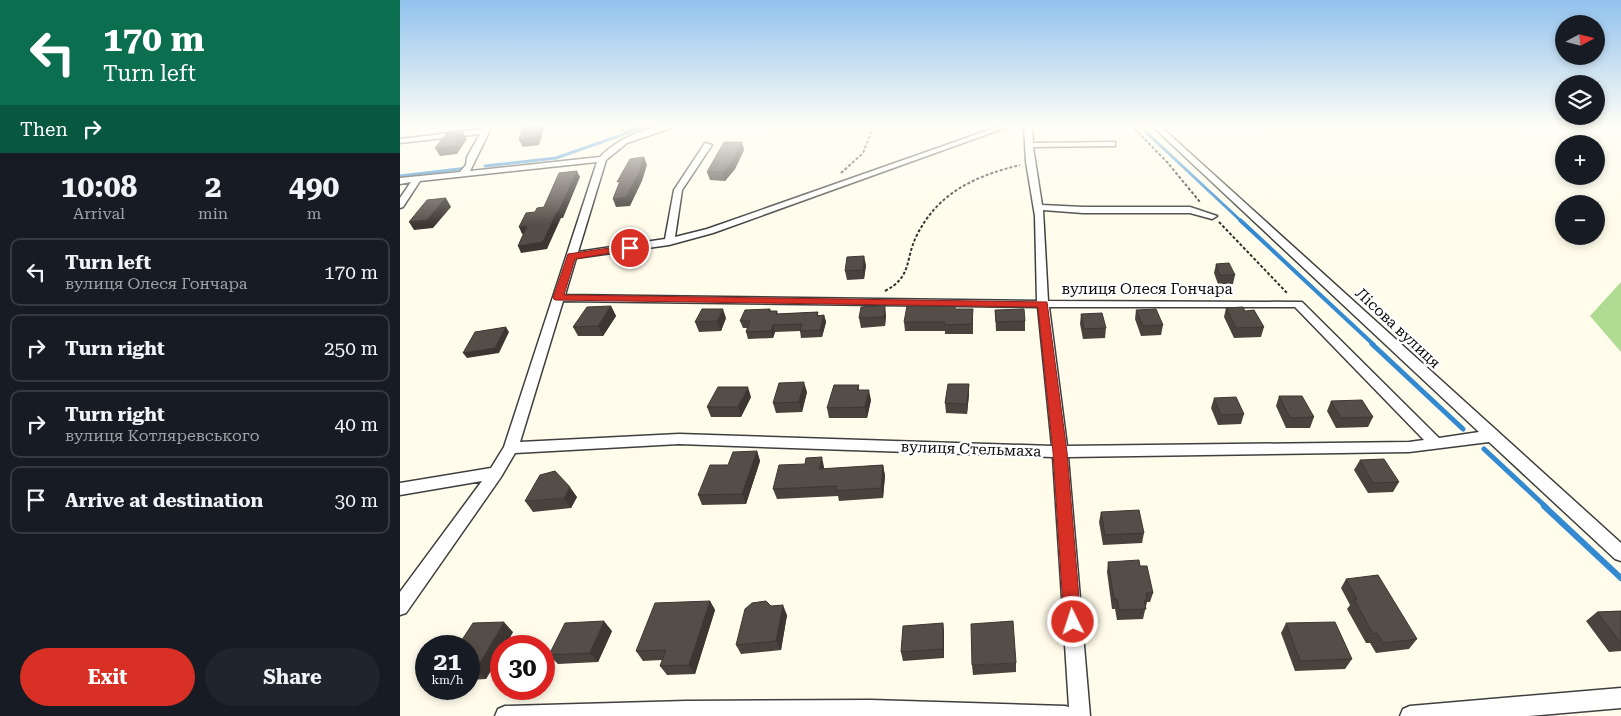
<!DOCTYPE html>
<meta charset="utf-8">
<style>
body{margin:0;font-family:"Roboto Serif",serif;background:#20242c;color:#f1f3f6;height:100vh;display:flex;flex-direction:column;font-size:19px;white-space:nowrap}
*{box-sizing:border-box;margin:0}
p{font-size:16px;color:#9ea1a6}
.icon{flex:none;width:28px;height:28px;fill:none;stroke:currentColor;stroke-width:2;stroke-linecap:round;stroke-linejoin:round}
.map{position:relative;flex:1;overflow:hidden}
.side{display:flex;flex-direction:column;background:#171b24;width:400px}
.side>*{flex:none}
.banner{background:#0b6e4f;color:#fff;overflow:hidden}
.needle{width:32px;rotate:83deg}
.buttons{position:absolute;left:1155px;top:15px;display:grid;gap:10px}
.buttons a{display:grid;place-items:center;width:50px;height:50px;border-radius:50%;background:#171b24;box-shadow:0 2px 8px #0003;font-size:25px}
.speed{position:absolute;left:15px;top:635px;display:flex;gap:10px;font-size:25px;font-weight:700;text-align:center}
.speed>*{display:grid;place-content:center;width:65px;height:65px;border-radius:50%;background:#171b24;box-shadow:0 2px 8px #0003;line-height:1}
.speed small{font-size:12px;font-weight:400}
.speed .limit{border:8px solid #d22;background:#fff;color:#111}
.pin{position:absolute;display:grid;place-items:center;width:42px;height:42px;color:#fff;margin:-21px;border:2px solid #fff;border-radius:50%;box-shadow:0 1px 5px #0007}
.me{position:absolute;width:55px;margin:-28px;rotate:356deg;stroke-linejoin:round;filter:drop-shadow(0 0 4px #0008)}
.turn{display:flex;align-items:center;gap:18px;height:105px;padding:0 20px;font-size:22px}
.turn .icon{width:65px;height:65px;stroke-width:2.5}
.turn b{display:block;font-size:35px;line-height:42px}
.then{display:flex;align-items:center;height:48px;padding:0 20px;background:#0003;gap:10px;font-size:19px}
.eta{display:flex;justify-content:space-evenly;align-items:center;height:85px;text-align:center}
.eta b{font-size:30px;font-weight:700;line-height:35px}
.primary-button{display:flex;gap:10px;margin-top:auto;padding:10px 20px}
.primary-button a{flex:1;height:58px;border-radius:30px;background:#d93025;color:#fff;font-size:20px;font-weight:700;line-height:58px;text-align:center}
.primary-button a+a{background:#20242c;color:#f1f3f6}
ul{padding:0;list-style:none}
li{display:flex;align-items:center;gap:15px;height:68px;margin:0 10px 8px;padding:0 10px;border:2px solid #363941;border-radius:10px}
li div{flex:1}
li b{display:block;font-size:19px}
li em{font-style:normal}
main{display:flex;flex:1;min-height:0}
.map>svg:first-child{display:block}
.forest{fill:#b0db93}
.lines{fill:none;stroke-linecap:round;stroke-linejoin:round}
.stream-far3{stroke:#348ad1;stroke-width:3}
.stream-far2{stroke:#348ad1;stroke-width:4}
.stream-far1{stroke:#348ad1;stroke-width:5}
.stream{stroke:#348ad1;stroke-width:6}
.street-casing{stroke:#3f3f3f;stroke-width:3}
.path{stroke:#2e2e2e;stroke-width:2;stroke-dasharray:3 2;stroke-linecap:butt}
.street{fill:#fff;fill-rule:evenodd}
.wall{fill:#49433e}
.shaded-wall{fill:#3c3732}
.building{fill:#554e48;stroke:#3c3732}
.route{fill:#d93025;stroke:#8d1f18}
.labels{text-anchor:middle;dominant-baseline:central;stroke-width:5;stroke-linejoin:round;paint-order:stroke}
.street-label{font-size:15px;fill:#0c0c0c;stroke:#fff}
</style>
<main>
<section class="side">
<div class="banner">
<div class="turn"><svg class="icon" aria-label="left" viewBox="0 0 24 24"><path d="M17 20v-9H6M10 6l-5 5 5 5"/></svg><div><b>170 m</b>Turn left</div></div>
<div class="then">Then<svg class="icon" aria-label="right" viewBox="0 0 24 24"><path d="M7 20v-9h11M14 6l5 5-5 5"/></svg></div>
</div>
<div class="eta">
<div><b>10:08</b><p>Arrival</p></div>
<div><b>2</b><p>min</p></div>
<div><b>490</b><p>m</p></div>
</div>
<ul>
<li><svg class="icon" aria-label="left" viewBox="0 0 24 24"><path d="M17 20v-9H6M10 6l-5 5 5 5"/></svg><div><b>Turn left</b><p>вулиця Олеся Гончара</p></div><em>170 m</em></li>
<li><svg class="icon" aria-label="right" viewBox="0 0 24 24"><path d="M7 20v-9h11M14 6l5 5-5 5"/></svg><div><b>Turn right</b></div><em>250 m</em></li>
<li><svg class="icon" aria-label="right" viewBox="0 0 24 24"><path d="M7 20v-9h11M14 6l5 5-5 5"/></svg><div><b>Turn right</b><p>вулиця Котляревського</p></div><em>40 m</em></li>
<li><svg class="icon" aria-label="arrive" viewBox="0 0 24 24"><path d="M6 21V4h12l-3 4 3 4H6"/></svg><div><b>Arrive at destination</b></div><em>30 m</em></li>
</ul>
<div class="primary-button"><a>Exit</a><a>Share</a></div>
</section>
<div class="map">
<svg width="1221" height="716" viewBox="0 0 1221 716">
<rect width="100%" height="100%" fill="#fffceb"/>
<path class="forest" d="M1221 282V352L1190 316Z"/>
<g class="lines">
<path class="stream-far3" d="M742 125 747 133 841 221
M85 166 156 158 250 125
M0 176 67 168"/>
<path class="stream-far2" d="M840 220 974 345"/>
<path class="stream-far1" d="M972 344 1063 429
M1084 449 1146 507"/>
<path class="stream" d="M1144 506 1221 578"/>
<g class="street-casing">
<path id="street" d="M85 125 92 126 70 171 200 157C217 139 249 125 274 125V127L227 143 206 160 178 252 265 239 274 190 305 143 312 145 282 190 275 237 307 229 603 125H613L313 233 269 245 176 258 165 295 637 301 635 216 626 162 624 125H632L633 143 715 142V146H712L633 147 642 205 683 207H790L817 216 812 219 790 213H683L643 210 648 301 902 302 1039 438 1079 432 751 125H759L1221 543V561L1215 559 1089 442 1009 452 668 457 690 716H95L98 709 105 706 286 701 471 700 665 706 669 707 653 457 279 444 115 453 101 477 6 613 0 615V592L82 481 0 495V483L91 468 104 447 197 162 20 181 3 207 0 208V198L11 182 0 184V178L60 172 66 165 67 157 80 134 0 143V139L83 129ZM163 301 638 307 652 446 279 434 120 442ZM649 307H895L1024 440 1009 442 667 446Z
M223 125H243L226 131 222 129Z
M1221 688V708L1129 716H1000L1003 709 1010 706Z"/>
</g>
<path class="path" d="M731 125 767 162 800 202
M441 173 463 153 474 125
M819 222 888 294
M485 291C512 277 505 260 516 237 537 193 575 176 620 165"/>
<use href="#street" class="street"/>
</g>
<path class="wall" d="M342 142 344 150 335 169 325 181 310 180 307 172Z
M816 264 835 275 833 284H818L814 273Z
M466 265 464 279 447 280 445 271Z
M211 306 216 316 203 336H178L173 327Z
M826 308 845 311 864 327 861 337 834 338 824 317Z
M370 309 371 311H377L378 314 418 312V315H424L426 322 422 337 401 338 400 331 375 332 373 338 348 339 346 332 347 328H343L340 321Z
M555 309 573 318V334H545V331H505L504 322Z
M595 310 625 321V331H596Z
M736 310 763 325 761 335 741 336 735 319Z
M681 314 706 328 705 338 683 339 680 324Z
M486 315 485 326 461 328 459 318Z
M326 318 321 331 299 332 295 322Z
M569 384V394L567 414 546 413 545 403Z
M459 385V390L471 400 467 418H429L427 408Z
M407 392 402 412 376 413 373 403Z
M879 396 914 417 910 428H886L876 406Z
M351 397 341 417H311L307 407Z
M814 398 844 414 841 424 818 425 811 408Z
M931 401 973 417 968 427 936 428 927 411Z
M357 451 360 461 346 504 302 505 298 495 328 465Z
M960 460 999 482 993 492 968 493 954 470Z
M483 465 485 476 483 498 439 501 438 496 377 499 373 489 424 467V469Z
M177 497 171 508 133 512 125 501Z
M701 512 744 533 742 543 703 545 699 522Z
M708 562 740 566 753 593 750 602H747L743 619 717 620 715 609H712L707 572Z
M946 579 1017 639 1009 649 976 653 970 643H966L947 609 950 605 941 588Z
M310 601 315 610 295 674 267 675 260 666 262 660 243 661 236 651Z
M371 606 387 615 381 650 341 654 336 645Z
M1221 611V651L1209 652 1186 621 1197 612Z
M543 623 544 633V658L503 661 501 652Z
M886 623 952 659 945 669 895 671 881 633Z
M212 631 198 662 158 664 149 655Z
M113 632 86 679 69 680V646Z
M616 663V672L573 675 572 665Z"/>
<path class="shaded-wall" d="M140 125H152L145 126 139 145 123 147 119 140Z
M63 132 67 139 57 154 40 156 35 148Z
M342 142 344 150 335 169 325 181 323 172Z
M244 157 247 165 242 181 230 206 216 207 213 199Z
M177 171 180 177 163 218H161L147 249 121 253 118 246 157 212Z
M46 198 51 207 33 228 14 230 9 222Z
M127 226 131 233 122 234 119 227Z
M464 256 466 265 464 279 463 270Z
M485 305 486 315 485 326 484 317Z
M211 306 216 316 203 336 198 326Z
M323 309 326 318 321 331 317 321Z
M424 315 426 322 422 337 420 330Z
M373 325 375 332 373 338 371 331Z
M106 327 109 332 99 353 67 358 63 353Z
M404 382 407 392 402 412 399 402Z
M569 384V394L567 414V404Z
M348 387 351 397 341 417 338 407Z
M469 390 471 400 467 418 465 407Z
M357 451 360 461 346 504 342 494Z
M422 457 424 467 422 479 419 469Z
M483 465 485 476 483 498 481 488Z
M170 487 177 497 171 508 164 498Z
M310 601 315 610 295 674 289 665Z
M383 605 387 615 381 650 376 641Z
M204 621 212 631 198 662 190 653Z
M104 622 113 632 105 646H101V653L86 679 76 670Z
M543 623 544 633V658L543 649Z"/>
<path class="building" d="M123 125H140L136 137 119 140Z
M60 130 63 132 53 146 35 148 48 132Z
M324 142H342L333 161 323 172H307Z
M244 157 239 173 226 197 213 199 220 181 217 182 230 159Z
M177 171 159 211 157 212 143 242 118 246 127 226 119 227 126 213 135 212 137 208 144 207 159 173Z
M46 198 27 220 9 222 27 200Z
M464 256 463 270 445 271 447 257Z
M829 263 835 275H820L816 264Z
M485 305 484 317 459 318 461 307Z
M211 306 198 326 173 327 187 307Z
M507 306H555V309H573L572 324 544 325 545 322H504Z
M843 307 845 311 854 310 864 327 836 328 826 308Z
M302 309H323L317 321 295 322Z
M370 309 369 311H377L376 314 418 312 417 316 424 315 420 330 400 331 402 324 373 325 371 331 346 332 350 321H340L345 310Z
M624 309 625 321 596 322 595 310Z
M756 309 763 325 743 326 736 310Z
M702 313 706 328 684 329 681 314Z
M106 327 95 348 63 353 75 332Z
M404 382 399 402 373 403 379 383Z
M548 384H569L567 404 545 403Z
M434 385H459L457 390H469L465 407 427 408Z
M318 387H348L338 407H307Z
M879 396H902L914 417 890 418Z
M836 397 844 414 821 415 814 398Z
M962 400 973 417 941 418 931 401Z
M357 451 342 494 298 495 310 465H328L333 452Z
M422 457 419 469 483 465 481 488 436 491 437 486 373 489 379 465 405 464 406 458Z
M984 459 999 482 973 483 960 460Z
M155 471 170 487 164 498 125 501 140 475Z
M739 510 744 533 705 535 701 512Z
M739 560 740 566H747L753 593H746L747 601H744L746 609 719 610 717 599H714L708 562Z
M978 575 1017 639 983 643 977 633 973 634 954 599H957L946 579Z
M310 601 289 665 260 666 266 650 236 651 255 603Z
M366 601 371 606 383 605 376 641 336 645 345 609 352 603Z
M1221 611V642H1220L1197 612Z
M204 621 190 653 149 655 165 623Z
M613 621 616 663 572 665 571 624Z
M104 622 76 670H69V646H58L73 623Z
M935 622 952 659 900 661 886 623Z
M543 623V649L501 652 503 626Z"/>
<linearGradient id="sky" x2="0" y2="1"><stop stop-color="#91c2ee"/><stop offset="0.56" stop-color="#fffef6"/><stop offset="1" stop-color="#fffef6" stop-opacity="0"/></linearGradient>
<rect width="1221" height="225" fill="url(#sky)"/>
<path class="route" d="M230 245 233 246V249L175 259 164 295 647 302 667 452 681 622 679 627 673 630 667 627 664 622 653 452 638 307 155 300 153 298 168 254Z"/>
<g class="labels">
<g class="street-label">
<text x="747" y="289">вулиця Олеся Гончара</text>
<text transform="translate(998 328) rotate(43)">Лісова вулиця</text>
<text transform="translate(571 449) rotate(2)">вулиця Стельмаха</text>
</g>
</g>
</svg>
<div class="buttons">
<a><svg class="needle" viewBox="-14 -14 28 28"><path d="M0-13l5 13h-10z" fill="#e53935"/><path d="M0 13l5-13h-10z" fill="#9ea1a6"/></svg></a>
<a><svg class="icon" aria-label="layers" viewBox="0 0 24 24"><path d="M12 4l9 5-9 5-9-5zM3 14l9 5 9-5"/></svg></a>
<a>+</a>
<a>−</a>
</div>
<div class="speed"><div>21<small>km/h</small></div><div class="limit">30</div></div>
<div class="pin" style="left:230px;top:248px;background:#d93025"><svg class="icon" aria-label="arrive" viewBox="0 0 24 24"><path d="M6 21V4h12l-3 4 3 4H6"/></svg></div>
<svg class="me" style="left:673px;top:622px" viewBox="-20 -20 40 40"><circle r="17" fill="#d93025" stroke="#fff" stroke-width="3"/><path d="M0-11L8 9 0 5-8 9z" fill="#fff"/></svg>
</div>
</main>
